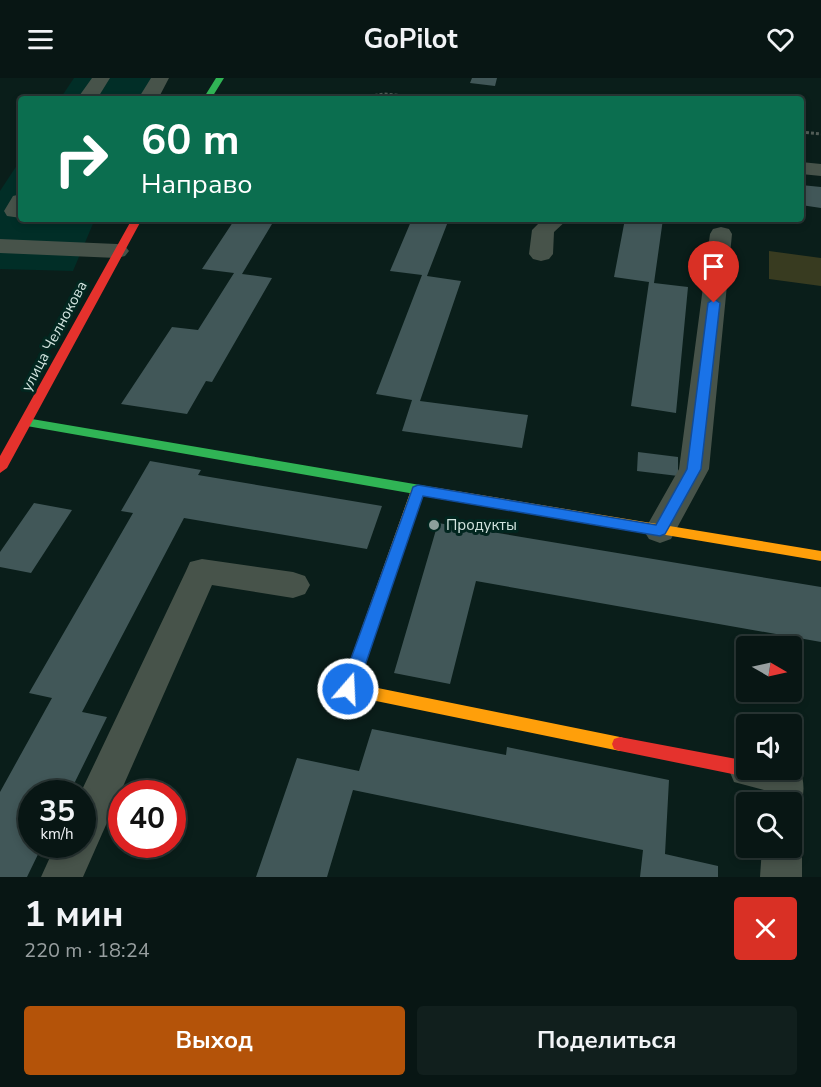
<!DOCTYPE html>
<html lang="ru">
<meta charset="utf-8">
<style>
body{margin:0;font-family:"Nunito Sans",sans-serif;background:#111f1d;color:#f1f3f6;height:100vh;display:flex;flex-direction:column;font-size:22px;white-space:nowrap}
*{box-sizing:border-box;margin:0}
p{font-size:20px;color:#989fa0}
.icon{flex:none;width:33px;height:33px;fill:none;stroke:currentColor;stroke-width:2;stroke-linecap:round;stroke-linejoin:round}
.map{position:relative;height:799px;overflow:hidden}
.sheet{display:flex;flex-direction:column;background:#081614;flex:1}
.sheet>*{flex:none}
.hud{position:absolute;left:18px;top:18px;width:786px;height:126px;border-radius:6px;box-shadow:0 3px 9px #0003,0 0 0 2px #293534;background:#0b6e4f;color:#fff;overflow:hidden}
.needle{width:39px;rotate:99deg}
.buttons{position:absolute;left:736px;top:558px;display:grid;gap:12px}
.buttons a{display:grid;place-items:center;width:66px;height:66px;border-radius:6px;background:#081614;box-shadow:0 3px 9px #0003,0 0 0 2px #293534;font-size:30px}
.speed{position:absolute;left:18px;top:702px;display:flex;gap:12px;font-size:30px;font-weight:700;text-align:center}
.speed>*{display:grid;place-content:center;width:78px;height:78px;border-radius:50%;background:#081614;box-shadow:0 3px 9px #0003,0 0 0 2px #293534;line-height:1}
.speed small{font-size:15px;font-weight:400}
.speed .limit{border:9px solid #d22;background:#fff;color:#111}
.pin{position:absolute;display:grid;place-items:center;width:51px;height:51px;color:#fff;margin:-62px -26px;border-radius:50% 50% 50% 0;rotate:-45deg;box-shadow:0 0 6px #0007}
.pin .icon{rotate:45deg}
.me{position:absolute;width:66px;margin:-33px;rotate:19deg;stroke-linejoin:round;filter:drop-shadow(0 0 4px #0008)}
.turn{display:flex;align-items:center;gap:21px;height:126px;padding:0 24px;font-size:27px}
.turn .icon{width:78px;height:78px;stroke-width:2.5}
.turn b{display:block;font-size:42px;line-height:51px}
.round{display:grid;place-items:center;flex:none;width:63px;height:63px;border-radius:6px;background:#111f1d}
.summary{display:flex;align-items:center;justify-content:space-between;height:102px;padding:0 24px}
h1{font-size:36px;font-weight:700;line-height:45px}
.action{display:flex;gap:12px;margin-top:auto;padding:12px 24px}
.action a{flex:1;height:69px;border-radius:6px;background:#b45309;color:#fff;font-size:24px;font-weight:700;line-height:69px;text-align:center}
.action a+a{background:#111f1d;color:#f1f3f6}
header{display:flex;justify-content:space-between;align-items:center;height:78px;padding:0 24px;background:#081614;font-size:27px;font-weight:700}
.map>svg:first-child{display:block}
.built{fill:#012e27}
.green{fill:#383b20}
.building{fill:#415758}
.lines{fill:none;stroke-linecap:round;stroke-linejoin:round}
.path{stroke:#515c56;stroke-width:3;stroke-dasharray:3 2;stroke-linecap:butt}
.street{fill:#47534a;fill-rule:evenodd}
.fast{fill:#30b455;fill-rule:evenodd}
.slow{fill:#ff9f0a;fill-rule:evenodd}
.jam{fill:#e5322d;fill-rule:evenodd}
.route{fill:#1a73e8;stroke:#114b97;stroke-width:1.5}
.poi-dot{fill:#8d9f9b;stroke:#02261f;stroke-width:2}
.labels{text-anchor:middle;dominant-baseline:central;stroke-width:6;stroke-linejoin:round;paint-order:stroke}
.street-label{font-size:15px;fill:#d3e5e0;stroke:#02261f}
.poi-label{font-size:15px;fill:#d3e5e0;stroke:#02261f;text-anchor:start}
</style>
<header><svg class="icon" aria-label="menu" viewBox="0 0 24 24"><path d="M4 6h16M4 12h16M4 18h16"/></svg>GoPilot<svg class="icon" aria-label="heart" viewBox="0 0 24 24"><path d="M12 20l-8-8c-3-5 5-10 8-4 3-6 11-1 8 4z"/></svg></header>
<div class="map">
<svg width="821" height="799" viewBox="0 0 821 799">
<rect width="100%" height="100%" fill="#0a1e1a"/>
<path class="built" d="M74 0H152L140 21H60Z
M21 81V141H95L73 193 0 191V113Z"/>
<path class="green" d="M769 173 821 180V208L769 201Z"/>
<path class="building" d="M472 0H497L495 8 470 5Z
M801 107 821 109V130L801 127Z
M235 141H275L242 196 272 200 212 304 206 303 187 336 121 326 172 249 198 252 234 195 202 191Z
M412 141H449L427 198 461 203 420 323 528 337 522 370 402 353 412 322 376 316 422 197 390 193Z
M625 141H663L654 205 688 209 676 335 631 328 649 204 614 199Z
M638 374 678 379V398L637 393Z
M150 383 201 392 198 397 382 428 367 471 184 440 82 634 107 639 69 716H32V766H43L27 799H0V714L52 620 29 615 133 435 121 433Z
M34 425 72 432 31 495 0 489V474Z
M438 445 821 509V564L476 503 450 606 394 595Z
M372 651 506 677 507 669 669 702 665 776 718 788V799H640L643 772 353 712 327 799H256L297 680 359 693Z"/>
<g class="lines">
<path class="path" d="M355 21 384 16 438 21
M801 54 821 56"/>
<path class="street" d="M92 0H110L97 21H77Z
M151 0H169L158 21H138Z
M801 84 821 86V98L801 96Z
M21 116V140L7 138 4 133 13 118Z
M543 141H568L554 154 553 176 549 181 541 183 533 181 529 176 532 152Z
M721 149 729 151 732 156 709 391 671 461 660 465 649 461 644 453 679 391 710 156 713 151Z
M0 161 117 166 125 168 129 173 125 178 117 180 0 175Z
M202 481 293 494 305 498 310 507 305 516 293 520 212 507 83 799H41L56 766H82V716H80L186 493 190 484Z
M747 675V692H792V685L798 687C806 704 805 720 797 737L792 739V724H764V712L734 704 729 692 734 680Z
M792 755 796 756 802 770V799H760L762 770H792Z"/>
<path class="fast" d="M216 0H224L211 21H203Z
M26 340 432 409 439 414 432 419 21 347 20 344Z"/>
<path class="slow" d="M418 407 425 412 358 606 620 659 626 661 628 666 626 671 620 673 342 616 340 611 411 412Z
M432 409 821 473V483L427 417 425 414 427 411Z"/>
<path class="jam" d="M132 141H142L7 390 0 395V378Z
M620 659 747 683V692H755L753 696 747 699 620 673 614 671 612 666 614 661Z"/>
</g>
<path class="route" d="M714 221 720 225 701 391 665 456 660 458 423 418 357 611 354 616 348 618 342 616 340 611 413 409 418 407 656 447 687 391 708 225Z"/>
<circle class="poi-dot" cx="434" cy="447" r="6"/>
<g class="labels">
<g class="street-label">
<text transform="translate(54 258) rotate(-62)">улица Челнокова</text>
</g>
<g class="poi-label">
<text x="446" y="447">Продукты</text>
</g>
</g>
</svg>
<div class="buttons">
<a><svg class="needle" viewBox="-14 -14 28 28"><path d="M0-13l5 13h-10z" fill="#e53935"/><path d="M0 13l5-13h-10z" fill="#989fa0"/></svg></a>
<a><svg class="icon" aria-label="sound" viewBox="0 0 24 24"><path d="M4 9h4l5-4v14l-5-4H4zM17 9q2 3 0 6"/></svg></a>
<a><svg class="icon" aria-label="search" viewBox="0 0 24 24"><circle cx="10" cy="10" r="6"/><path d="M15 15l6 6"/></svg></a>
</div>
<div class="speed"><div>35<small>km/h</small></div><div class="limit">40</div></div>
<div class="pin" style="left:714px;top:225px;background:#d93025"><svg class="icon" aria-label="arrive" viewBox="0 0 24 24"><path d="M6 21V4h12l-3 4 3 4H6"/></svg></div>
<svg class="me" style="left:348px;top:611px" viewBox="-20 -20 40 40"><circle r="17" fill="#1a73e8" stroke="#fff" stroke-width="3"/><path d="M0-11L8 9 0 5-8 9z" fill="#fff"/></svg>
<div class="hud">
<div class="turn"><svg class="icon" aria-label="right" viewBox="0 0 24 24"><path d="M7 20v-9h11M14 6l5 5-5 5"/></svg><div><b>60 m</b>Направо</div></div>
</div>
</div>
<section class="sheet">
<div class="summary"><div><h1>1 мин</h1><p>220 m · 18:24</p></div><a class="round" style="background:#d93025;color:#fff"><svg class="icon" aria-label="close" viewBox="0 0 24 24"><path d="M6 6l12 12M18 6L6 18"/></svg></a></div>
<div class="action"><a>Выход</a><a>Поделиться</a></div>
</section>
